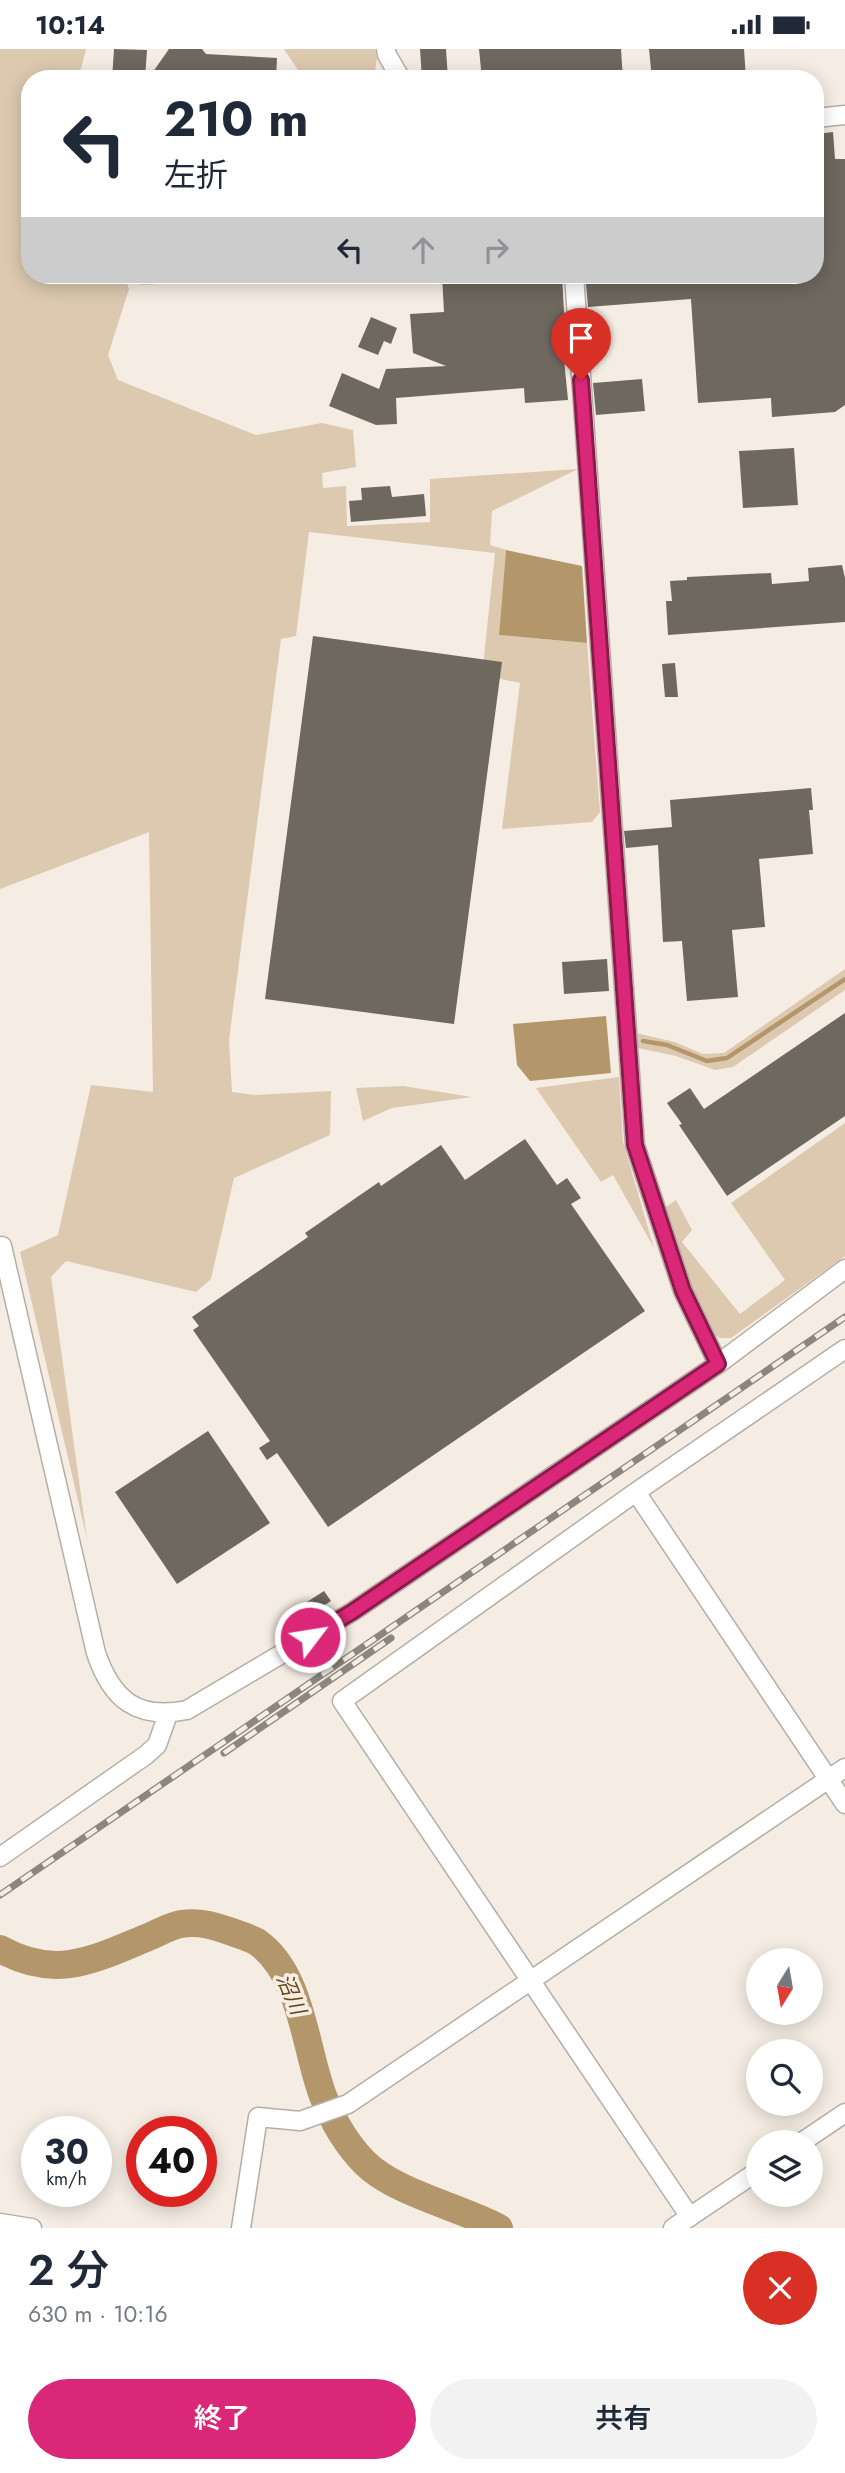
<!DOCTYPE html>
<html lang="ja">
<meta charset="utf-8">
<style>
body{margin:0;font-family:Jost,"Noto Sans JP",sans-serif;background:#f2f2f3;color:#1f2937;height:100vh;display:flex;flex-direction:column;font-size:26px;white-space:nowrap}
*{box-sizing:border-box;margin:0}
p{font-size:23px;color:#747a83}
.icon{flex:none;width:38px;height:38px;fill:none;stroke:currentColor;stroke-width:2;stroke-linecap:round;stroke-linejoin:round}
.map{position:relative;height:2179px;overflow:hidden}
.side{display:flex;flex-direction:column;background:#fff;flex:1}
.side>*{flex:none}
.hud{position:absolute;left:21px;top:21px;width:803px;height:214px;border-radius:28px;box-shadow:0 4px 18px #0003;background:#fff;color:#1f2937;overflow:hidden}
.needle{width:46px;rotate:191deg}
.fabs{position:absolute;left:746px;top:1899px;display:grid;gap:14px}
.fabs a{display:grid;place-items:center;width:77px;height:77px;border-radius:50%;background:#fff;box-shadow:0 4px 18px #0003;font-size:35px}
.speed{position:absolute;left:21px;top:2067px;display:flex;gap:14px;font-size:35px;font-weight:700;text-align:center}
.speed>*{display:grid;place-content:center;width:91px;height:91px;border-radius:50%;background:#fff;box-shadow:0 4px 18px #0003;line-height:1}
.speed small{font-size:18px;font-weight:400}
.speed .limit{border:10px solid #d22;background:#fff;color:#111}
.pin{position:absolute;display:grid;place-items:center;width:60px;height:60px;color:#fff;margin:-72px -30px;border-radius:50% 50% 50% 0;rotate:-45deg;box-shadow:0 0 7px #0007}
.pin .icon{rotate:45deg}
.me{position:absolute;width:77px;margin:-38px;rotate:59deg;stroke-linejoin:round;filter:drop-shadow(0 0 5px #0008)}
.turn{display:flex;align-items:center;gap:24px;height:147px;padding:0 28px;font-size:32px}
.turn .icon{width:91px;height:91px;stroke-width:2.5}
.turn b{display:block;font-size:49px;line-height:60px}
.lanes{display:flex;align-items:center;height:66px;padding:0 28px;background:#0003;justify-content:center;gap:35px;direction:ltr}
.lanes .off{opacity:.35}
.round{display:grid;place-items:center;flex:none;width:74px;height:74px;border-radius:37px;background:#f2f2f3}
.summary{display:flex;align-items:center;justify-content:space-between;height:119px;padding:0 28px}
h1{font-size:42px;font-weight:600;line-height:52px}
.primary-button{display:flex;gap:14px;margin-top:auto;padding:14px 28px}
.primary-button a{flex:1;height:80px;border-radius:42px;background:#db2777;color:#fff;font-size:28px;font-weight:600;line-height:80px;text-align:center}
.primary-button a+a{background:#f2f2f3;color:#1f2937}
.status{display:flex;justify-content:space-between;align-items:center;height:49px;padding:0 35px;background:#fff;direction:ltr}
.status svg{height:19px;fill:currentColor}
.map>svg:first-child{display:block}
.green{fill:#dcc9af}
.water{fill:#b4966b}
.lines{fill:none;stroke-linecap:round;stroke-linejoin:round}
.stream{stroke:#b4966b;stroke-width:4.5}
.river{stroke:#b4966b;stroke-width:28}
.building{fill:#6e685f}
.minor-casing{stroke:#b5aea4;stroke-width:21}
.minor{stroke:#fff;stroke-width:18}
.rail-casing{stroke:#8c8680;stroke-width:7}
.rail{stroke:#f5ede3;stroke-width:4.5;stroke-dasharray:13;stroke-linecap:butt}
.route-casing{stroke:#8e194d;stroke-width:18}
.route{stroke:#db2777;stroke-width:12}
.labels{text-anchor:middle;dominant-baseline:central;stroke-width:7;stroke-linejoin:round;paint-order:stroke}
.water-label{font-size:21px;font-style:italic;fill:#664711;stroke:#f5ede3}
</style>
<div class="status"><b>10:14</b><svg viewBox="0 0 49 12"><path d="M0 12V9h3v3zM5 12V6h3v6zM10 12V3h3v9zM15 12V0h3v12zM26 1h20v11H26zM47 4h2v5h-2z"/></svg></div>
<div class="map">
<svg width="845" height="2179" viewBox="0 0 845 2179">
<rect width="100%" height="100%" fill="#f5ede3"/>
<path class="green" d="M0 0H86L81 20 72 25 74 30H30V226H124L129 240 108 306 118 331 256 386 322 374 353 381 356 418 322 424 323 439 346 437 347 477 430 473V430L578 420 492 462 490 496 506 501 499 586 587 594 600 763 592 773 502 780 520 634 482 626 495 504 309 483 296 587 281 590 229 991 232 1043 255 1046 331 1042 330 1086 234 1129 211 1230 196 1243 66 1212 51 1228 87 1490 20 1203 58 1186 91 1036 153 1043 149 783 0 840Z
M284 0H375L377 9 374 30H304Z
M136 226H319L141 236Z
M845 920V941L733 1018 715 1021 676 1007 638 999 636 984 675 993 703 1005 724 1004Z
M619 1028 623 1093 654 1199 613 1126 601 1133 536 1039Z
M403 1037 472 1048 392 1059 363 1072 356 1039Z
M845 1074V1207L731 1289H719L705 1277 666 1158 676 1151 692 1181 682 1193 740 1265 785 1231 731 1154Z"/>
<path class="water" d="M506 501 582 517 587 594 499 586Z
M606 967 611 1024 530 1032 517 1016 513 975Z"/>
<g class="lines">
<path class="stream" d="M643 992 667 996 707 1012 727 1009 845 930"/>
<path class="river" d="M0 1900C55 1931 93 1911 146 1889 157 1885 169 1877 181 1875 200 1872 215 1877 232 1883 240 1886 250 1889 257 1893 302 1924 305 2000 323 2047 333 2072 346 2095 365 2114 395 2144 460 2158 499 2179"/>
</g>
<path class="building" d="M114 0 147 1 145 30H112Z
M169 0H202L206 5 277 9 276 30H148Z
M420 0H446L448 30H422Z
M479 0H621L623 30H482Z
M649 0H744L746 30H652Z
M833 83 835 110H845V356L835 363 772 368 771 349 698 354 691 250 588 258 586 235H590L589 226H816V85Z
M442 226H562L566 299 563 300 568 351 525 354 524 339 396 349 397 375 376 376 329 357 342 324 379 340 386 320 446 317 413 304 410 265 444 263Z
M371 268 397 279 391 295 384 292 378 306 358 298Z
M642 330 645 362 596 366 593 334Z
M794 399 798 456 743 459 739 402Z
M390 437 392 448 424 445 426 467 351 473 349 452 362 451 361 439Z
M842 516 845 529V573L668 586 666 552H672L670 532 687 531V528L771 524 772 535 809 532 808 519Z
M313 587 502 613 454 975 265 950Z
M675 614 678 648H665L662 615Z
M811 739 813 761H809L813 805 759 810 765 878 732 881 738 948 687 952 682 892 663 893 658 796 626 799 624 782 672 778 670 751Z
M607 910 609 942 564 945 562 913Z
M845 964V1067L727 1147 679 1076 682 1075 667 1054 690 1039 704 1060Z
M525 1090 557 1136 567 1129 581 1149 571 1155 645 1262 328 1478 277 1404 267 1411 259 1399 270 1392 193 1281 199 1277 192 1268 308 1188 305 1184 379 1133 381 1137 441 1096 465 1131Z
M208 1382 270 1474 177 1535 115 1443Z
M324 1542 331 1552 314 1563 307 1553Z"/>
<g class="lines">
<g class="minor-casing">
<path id="minor" d="M386 0 387 6 401 30
M816 69 845 66
M574 226 635 1096 683 1242 718 1315
M2 1197 96 1604C112 1651 137 1671 187 1661L352 1563 718 1315 845 1220
M636 1443 845 1755
M0 1808 146 1706 157 1696 168 1665
M802 2093 845 2064
M690 2168 342 1652 636 1443 845 1300
M0 2174 32 2179
M241 2179 258 2068 300 2072 348 2055 845 1719
M673 2179 758 2122"/>
</g>
<use href="#minor" class="minor"/>
<g class="rail-casing">
<path id="rail" d="M224 1704 391 1589
M0 1846 845 1268"/>
</g>
<use href="#rail" class="rail"/>
</g>
<g class="lines">
<g class="route-casing">
<path id="route" d="M310 1588 352 1563 718 1315 683 1242 635 1096 581 331"/>
</g>
<use href="#route" class="route"/>
</g>
<g class="labels">
<g class="water-label">
<text transform="translate(291 1945) rotate(67)">沼川</text>
</g>
</g>
</svg>
<div class="fabs">
<a><svg class="needle" viewBox="-14 -14 28 28"><path d="M0-13l5 13h-10z" fill="#e53935"/><path d="M0 13l5-13h-10z" fill="#747a83"/></svg></a>
<a><svg class="icon" aria-label="search" viewBox="0 0 24 24"><circle cx="10" cy="10" r="6"/><path d="M15 15l6 6"/></svg></a>
<a><svg class="icon" aria-label="layers" viewBox="0 0 24 24"><path d="M12 4l9 5-9 5-9-5zM3 14l9 5 9-5"/></svg></a>
</div>
<div class="speed"><div>30<small>km/h</small></div><div class="limit">40</div></div>
<div class="pin" style="left:581px;top:331px;background:#d93025"><svg class="icon" aria-label="arrive" viewBox="0 0 24 24"><path d="M6 21V4h12l-3 4 3 4H6"/></svg></div>
<svg class="me" style="left:310px;top:1588px" viewBox="-20 -20 40 40"><circle r="17" fill="#db2777" stroke="#fff" stroke-width="3"/><path d="M0-11L8 9 0 5-8 9z" fill="#fff"/></svg>
<div class="hud">
<div class="turn"><svg class="icon" aria-label="left" viewBox="0 0 24 24"><path d="M17 20v-9H6M10 6l-5 5 5 5"/></svg><div><b>210 m</b>左折</div></div>
<div class="lanes"><svg class="icon" aria-label="left" viewBox="0 0 24 24"><path d="M17 20v-9H6M10 6l-5 5 5 5"/></svg><svg class="icon off" aria-label="ahead" viewBox="0 0 24 24"><path d="M12 20V5M6 11l6-6 6 6"/></svg><svg class="icon off" aria-label="right" viewBox="0 0 24 24"><path d="M7 20v-9h11M14 6l5 5-5 5"/></svg></div>
</div>
</div>
<section class="side">
<div class="summary"><div><h1>2 分</h1><p>630 m · 10:16</p></div><a class="round" style="background:#d93025;color:#fff"><svg class="icon" aria-label="close" viewBox="0 0 24 24"><path d="M6 6l12 12M18 6L6 18"/></svg></a></div>
<div class="primary-button"><a>終了</a><a>共有</a></div>
</section>
